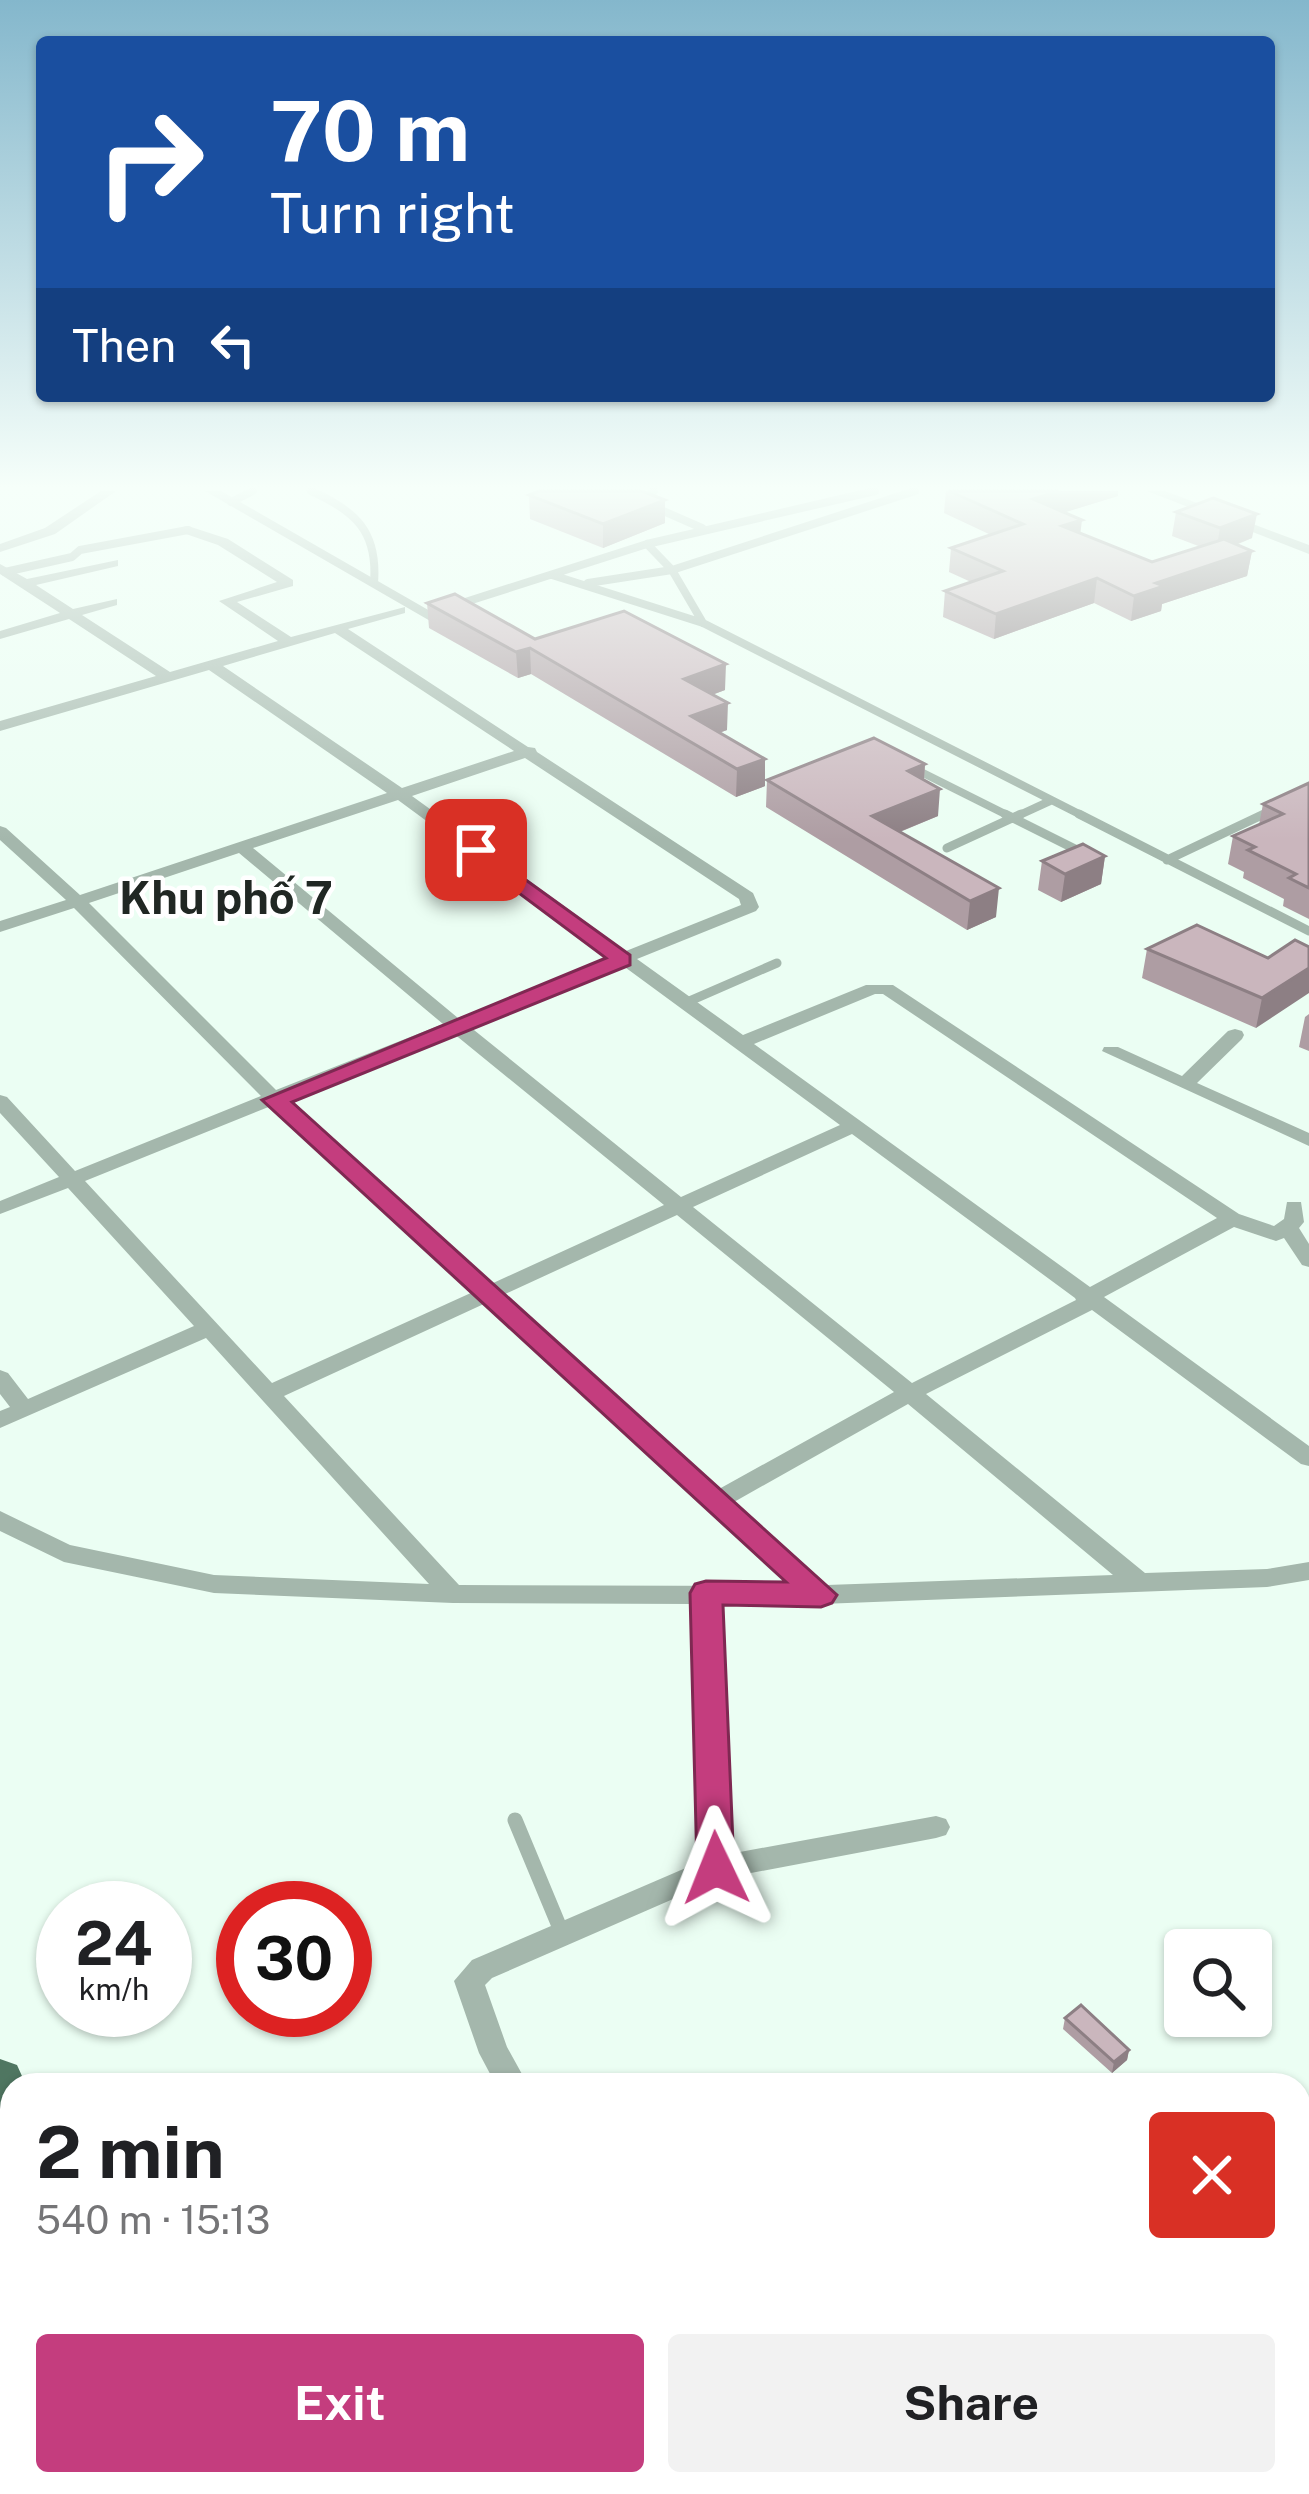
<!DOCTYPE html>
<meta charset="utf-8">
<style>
body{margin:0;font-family:"Public Sans",sans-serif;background:#f2f2f2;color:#202124;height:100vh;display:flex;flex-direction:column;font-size:45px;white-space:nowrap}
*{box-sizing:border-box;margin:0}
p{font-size:39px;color:#757577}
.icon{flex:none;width:66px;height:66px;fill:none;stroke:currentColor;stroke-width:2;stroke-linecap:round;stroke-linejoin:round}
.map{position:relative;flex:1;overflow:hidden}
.drawer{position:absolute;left:0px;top:2073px;width:1311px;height:423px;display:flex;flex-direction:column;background:#fff;border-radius:36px 36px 0 0;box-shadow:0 3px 9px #0004}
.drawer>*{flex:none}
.hud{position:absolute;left:36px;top:36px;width:1239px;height:366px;border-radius:12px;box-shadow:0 3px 9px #0004;background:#1a4fa0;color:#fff;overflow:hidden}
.tools{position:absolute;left:1164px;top:1929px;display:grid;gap:24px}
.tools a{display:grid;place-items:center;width:108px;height:108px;border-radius:12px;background:#fff;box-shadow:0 3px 9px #0004;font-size:60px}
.speed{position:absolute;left:36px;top:1881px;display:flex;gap:24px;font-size:60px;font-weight:700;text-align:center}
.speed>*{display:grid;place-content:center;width:156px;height:156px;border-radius:50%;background:#fff;box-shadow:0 3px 9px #0004;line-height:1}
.speed small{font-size:30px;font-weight:400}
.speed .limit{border:18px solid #d22;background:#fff;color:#111}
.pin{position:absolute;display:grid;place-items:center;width:102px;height:102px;color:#fff;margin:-51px;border-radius:24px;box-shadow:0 6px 18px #0006}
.me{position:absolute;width:132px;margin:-66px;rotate:358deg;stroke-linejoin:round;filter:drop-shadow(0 0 9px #0008)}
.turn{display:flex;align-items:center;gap:42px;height:252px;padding:0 36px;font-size:54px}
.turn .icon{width:156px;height:156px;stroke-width:2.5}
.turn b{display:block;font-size:84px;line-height:102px}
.then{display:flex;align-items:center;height:114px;padding:0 36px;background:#0003;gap:24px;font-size:45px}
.round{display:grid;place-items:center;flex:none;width:126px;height:126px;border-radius:12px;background:#f2f2f2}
.summary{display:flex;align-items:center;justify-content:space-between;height:204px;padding:0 36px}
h1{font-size:72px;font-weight:700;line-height:90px}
.primary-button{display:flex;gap:24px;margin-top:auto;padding:24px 36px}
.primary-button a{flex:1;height:138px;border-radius:12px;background:#c43d7e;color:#fff;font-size:48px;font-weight:700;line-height:138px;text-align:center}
.primary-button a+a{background:#f2f2f2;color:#202124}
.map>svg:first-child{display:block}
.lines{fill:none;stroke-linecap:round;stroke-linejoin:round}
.service-far2{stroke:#a4b7ac;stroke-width:8}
.service-far1{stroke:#a4b7ac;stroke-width:9}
.service{stroke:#a4b7ac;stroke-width:15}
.minor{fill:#a4b7ac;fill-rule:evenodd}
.primary{fill:#5c806c;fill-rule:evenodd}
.trunk{fill:#4f7661;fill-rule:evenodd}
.wall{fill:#ae9da3}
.shaded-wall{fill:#8d7f84}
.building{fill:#cab6bd;stroke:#8d7f84;stroke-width:3}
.route{fill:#c43d7e;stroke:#7f2852;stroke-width:3}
.labels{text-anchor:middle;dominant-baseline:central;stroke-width:9;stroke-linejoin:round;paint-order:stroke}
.quarter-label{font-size:45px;font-weight:bold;fill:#202723;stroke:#fff}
</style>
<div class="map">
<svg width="1309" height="2494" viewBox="0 0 1309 2494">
<rect width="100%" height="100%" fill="#ebfef3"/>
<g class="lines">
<path class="service-far2" d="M311 491C356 511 378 532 374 583
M654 491 643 499 645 503 702 528
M231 502 253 491
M647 544 672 570 703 623
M5 572 72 557 80 550 188 530
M552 575 703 623 1085 817
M588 583 672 570 915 491
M456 605 647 544 875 491
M915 769 1011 817
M1015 817 1050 801
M1258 817 1273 810"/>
<path class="service-far1" d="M1005 814 1081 852
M1079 814 1309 931
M947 848 1021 814
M1167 860 1264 814
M685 1003 777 963"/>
<path class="service" d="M515 1820 562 1933"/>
<path class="minor" d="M101 491H116L55 534 0 552V544L45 528Z
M205 491H221L444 619 432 622Z
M1147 491H1165L1309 545V554Z
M188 526 228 539 293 580V586L237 602 291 637 405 607V613L348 629 528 747 535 748 537 752 753 893 759 907 756 911 637 959 743 1035 866 985H893L1239 1214 1274 1226 1284 1219 1287 1202H1301L1304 1222 1299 1228 1309 1244V1267L1302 1265 1284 1238 1276 1241 1234 1227 1104 1297 1309 1446V1466L1301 1464 1092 1310 926 1394 1145 1573 1267 1569 1309 1562V1580L1267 1587 821 1604H719L729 1854 936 1816 946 1819 950 1827 946 1835 936 1838 719 1879 492 1978 485 1985 507 2047 528 2085H496L479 2053 454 1981 472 1960 702 1861 694 1604 453 1603 214 1593 64 1562 0 1531V1511L70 1545 214 1575 429 1584 206 1338 0 1428V1411L10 1407 0 1394V1370L8 1373 28 1399 194 1326 68 1188 0 1214V1201L59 1177 0 1113V1095L7 1097 75 1171 261 1096 74 908 0 932V921L66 900 0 840V826L6 828 80 895 387 793 209 670 0 731V721L156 676 69 619 0 639V631L60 613 0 574V564L27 579 118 560V566L36 585 73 609 117 599V605L82 615 170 672 278 641 219 601 277 582 218 545 183 533V527ZM335 633 514 751 402 788 223 666ZM525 758 739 899 741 905 626 951 412 796ZM398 800 611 957 458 1018 253 848ZM239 853 443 1024 276 1090 89 903ZM622 965 840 1125 681 1197 469 1026ZM875 994H883L1217 1218 1090 1287 754 1044ZM453 1033 664 1205 491 1284 286 1100ZM271 1106 473 1292 272 1383 85 1181ZM852 1134 1075 1298 1076 1300 912 1383 693 1207ZM677 1215 894 1392 719 1489 503 1295ZM486 1303 795 1586 459 1585 284 1396ZM908 1404 1113 1575 827 1585 734 1502Z
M1235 1029 1242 1031 1244 1035 1242 1039 1197 1083 1309 1133V1146L1102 1051 1104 1047H1118L1182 1076 1228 1031Z
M799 2484H837L842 2494H804Z"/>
<path class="primary" d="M1309 2250V2299L1299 2303V2254Z
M989 2484H1048L1044 2494H985Z"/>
<path class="trunk" d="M0 2059 17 2065 26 2085H12V2130L0 2126Z
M127 2484H183L186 2494H130Z"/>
</g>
<path class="wall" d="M946 491H1118V496L1065 512 1080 533 1152 562 1201 547 1172 536 1176 512 1252 538 1236 545 1252 551 1247 576 1162 604 1161 611 1131 621 1094 603 994 639 943 617 945 591 971 582 949 572 951 548 991 535 944 513Z
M529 495 665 523 603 548 530 519Z
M427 603 535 639 725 690 712 695 727 730 719 733 765 786 736 797 531 674 518 678 429 628Z
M925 764 924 780 938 816 900 832 996 917 967 930 766 807 767 780Z
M1309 783V919L1283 906 1284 899 1243 878 1244 872 1228 864 1233 836 1259 825 1263 804Z
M1105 856 1101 884 1061 902 1038 890 1042 861Z
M1309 947 1256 1028 1142 978 1147 949 1268 958Z
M1309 1014V1051L1299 1047 1305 1017Z
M1065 2018 1129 2050 1127 2060 1112 2073 1063 2029Z"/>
<path class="shaded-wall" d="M1059 491H1118V496L1030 523 1033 499Z
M665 500V523L603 548V524Z
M1257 514 1252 538 1216 552 1220 528Z
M1082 520 1079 544 1062 526Z
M1252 551 1247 576 1162 604 1161 611 1131 621 1134 596 1156 583Z
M1097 578 1094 603 994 639 996 614Z
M530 648 531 674 518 678 516 652Z
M726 664 725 690 684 705V679Z
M728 703 727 730 690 743 691 716Z
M765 759V786L736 797 737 769Z
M925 764 923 791 908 771Z
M940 789 938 816 872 843V816Z
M1105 856 1101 884 1061 902 1065 874Z
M999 888 996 917 967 930 970 901Z
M1309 968V993L1256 1028 1262 998Z
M1129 2050 1127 2060 1112 2073 1114 2062Z
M385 2484H404L386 2494H367Z"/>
<path class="building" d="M539 491H642L665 500 603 524 529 495Z
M949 491H1059L1033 499 1082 520 1062 526 1152 562 1224 539 1252 551 1156 583 1164 586 1134 596 1097 578 996 614 945 591 1003 571 951 548 1023 524Z
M1213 498 1257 514 1220 528 1176 512Z
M455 594 535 639 624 611 726 664 684 679 728 703 691 716 765 759 737 769 530 648 516 652 427 603Z
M874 738 925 764 908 771 940 789 872 816 999 888 970 901 767 780Z
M1309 783V888L1289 878 1296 874 1248 850 1255 847 1233 836 1283 814 1263 804Z
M1083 844 1105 856 1065 874 1042 861Z
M1197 925 1268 958 1295 940 1309 947V968L1262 998 1147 949Z
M1081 2005 1129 2050 1114 2062 1065 2018Z
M272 2484H385L367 2494H276Z"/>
<linearGradient id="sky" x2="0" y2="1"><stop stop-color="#84b7cc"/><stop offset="0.58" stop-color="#f6fffa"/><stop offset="1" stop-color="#f6fffa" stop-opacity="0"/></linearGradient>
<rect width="1309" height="840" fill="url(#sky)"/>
<path class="route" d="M476 844 630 955V965L292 1102 837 1595 832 1603 821 1607 723 1605 734 1868 728 1879 716 1883 703 1879 697 1868 690 1593 695 1584 706 1581 786 1582 262 1100 606 958 468 855V846Z"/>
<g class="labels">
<g class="quarter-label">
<text x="226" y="897">Khu phố 7</text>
</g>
</g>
</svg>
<div class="tools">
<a><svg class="icon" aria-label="search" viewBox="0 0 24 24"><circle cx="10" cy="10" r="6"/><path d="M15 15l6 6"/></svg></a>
</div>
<div class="speed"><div>24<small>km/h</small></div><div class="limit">30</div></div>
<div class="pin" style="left:476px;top:850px;background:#d93025"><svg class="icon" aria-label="arrive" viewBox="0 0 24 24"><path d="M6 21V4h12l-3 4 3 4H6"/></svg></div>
<svg class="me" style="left:716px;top:1868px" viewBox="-20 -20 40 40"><path d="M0-17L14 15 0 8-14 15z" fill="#c43d7e" stroke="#fff" stroke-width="4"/></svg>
<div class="hud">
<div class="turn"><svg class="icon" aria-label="right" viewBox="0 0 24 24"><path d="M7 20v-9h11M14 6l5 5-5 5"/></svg><div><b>70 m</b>Turn right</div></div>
<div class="then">Then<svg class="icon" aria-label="left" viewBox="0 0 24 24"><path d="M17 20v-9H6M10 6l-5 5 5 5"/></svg></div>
</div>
<section class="drawer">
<div class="summary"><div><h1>2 min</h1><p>540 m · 15:13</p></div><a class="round" style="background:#d93025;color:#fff"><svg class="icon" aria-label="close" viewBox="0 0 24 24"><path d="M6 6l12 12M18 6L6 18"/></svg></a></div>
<div class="primary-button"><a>Exit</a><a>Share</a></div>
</section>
</div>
